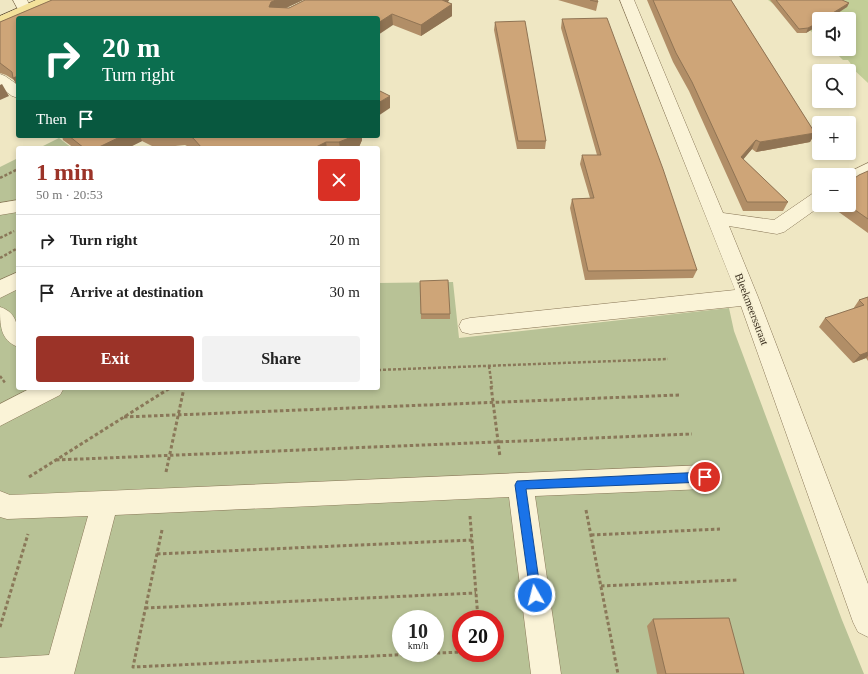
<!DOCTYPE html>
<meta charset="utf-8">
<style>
body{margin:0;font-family:Georgia,serif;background:#f2f2f2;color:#222;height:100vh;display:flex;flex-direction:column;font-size:15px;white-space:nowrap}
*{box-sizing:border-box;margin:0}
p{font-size:13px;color:#767676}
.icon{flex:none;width:22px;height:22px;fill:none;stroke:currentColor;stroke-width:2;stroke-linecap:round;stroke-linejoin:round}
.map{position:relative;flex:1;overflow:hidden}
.side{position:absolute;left:16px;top:146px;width:364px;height:244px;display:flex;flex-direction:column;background:#fff;border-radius:4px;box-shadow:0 2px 6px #0003}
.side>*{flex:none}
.top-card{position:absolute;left:16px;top:16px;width:364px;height:122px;border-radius:4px;box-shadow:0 2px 6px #0003;background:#0b6e4f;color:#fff;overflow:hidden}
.buttons{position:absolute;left:812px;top:12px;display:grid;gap:8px}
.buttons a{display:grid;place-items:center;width:44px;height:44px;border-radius:4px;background:#fff;box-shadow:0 2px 6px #0003;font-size:20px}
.speed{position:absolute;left:392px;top:610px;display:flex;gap:8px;font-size:20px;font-weight:700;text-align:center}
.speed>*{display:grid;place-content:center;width:52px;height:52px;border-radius:50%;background:#fff;box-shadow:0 2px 6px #0003;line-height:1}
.speed small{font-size:10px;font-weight:400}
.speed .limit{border:6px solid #d22;background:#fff;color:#111}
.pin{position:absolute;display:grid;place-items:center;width:34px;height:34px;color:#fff;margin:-17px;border:2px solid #fff;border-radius:50%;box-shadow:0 1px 4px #0007}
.me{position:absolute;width:44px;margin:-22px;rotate:352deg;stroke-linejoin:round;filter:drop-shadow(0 0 3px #0008)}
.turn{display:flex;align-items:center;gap:14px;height:84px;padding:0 20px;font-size:18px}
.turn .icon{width:52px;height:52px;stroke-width:2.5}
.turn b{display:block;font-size:28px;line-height:34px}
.then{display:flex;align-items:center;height:38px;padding:0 20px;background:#0003;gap:8px;font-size:15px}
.round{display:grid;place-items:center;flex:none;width:42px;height:42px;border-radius:4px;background:#f2f2f2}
.overview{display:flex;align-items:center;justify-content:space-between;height:68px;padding:0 20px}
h1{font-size:24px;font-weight:700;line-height:30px;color:#9b3328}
.button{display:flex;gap:8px;margin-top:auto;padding:8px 20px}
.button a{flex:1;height:46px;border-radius:4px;background:#9b3328;color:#fff;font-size:16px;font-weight:700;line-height:46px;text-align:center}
.button a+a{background:#f2f2f2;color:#222}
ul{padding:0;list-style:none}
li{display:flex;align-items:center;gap:12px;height:52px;padding:0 20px;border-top:1px solid #e0e0e0}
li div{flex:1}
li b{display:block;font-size:15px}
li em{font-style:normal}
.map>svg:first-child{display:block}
.green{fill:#c2ce97}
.cemetery{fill:#b8c296;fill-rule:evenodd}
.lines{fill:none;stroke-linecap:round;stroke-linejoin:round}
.minor-casing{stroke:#8a7859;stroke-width:1}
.major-casing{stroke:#58462e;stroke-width:1}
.path-far1{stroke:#8a7859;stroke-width:2.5;stroke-dasharray:3 2;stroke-linecap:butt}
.path{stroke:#8a7859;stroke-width:3;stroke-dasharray:3.5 2.5;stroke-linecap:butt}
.minor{fill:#faf3d7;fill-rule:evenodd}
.major{fill:#f3e19a;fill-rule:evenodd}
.wall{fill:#b18e67}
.shaded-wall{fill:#907454}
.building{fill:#cea578;stroke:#907454}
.route{fill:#1a73e8;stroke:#114b97}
.labels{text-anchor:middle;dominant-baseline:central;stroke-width:3;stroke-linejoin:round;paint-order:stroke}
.street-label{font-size:11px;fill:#3a2e1e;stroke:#f6f0d3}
</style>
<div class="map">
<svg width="868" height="674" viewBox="0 0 868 674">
<rect width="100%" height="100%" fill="#efe7c3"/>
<path class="green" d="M768 0H868V83L851 67H853L848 60H843L836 53 839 52 835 49H849V19H819V37Z"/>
<path class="cemetery" d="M59 138 72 148H39Z
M18 158V388H378V283L453 282 459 338 729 308 734 331 842 620 864 674H0V167ZM401 619H435V653H401ZM461 619H495V653H461Z"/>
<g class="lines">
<g class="minor-casing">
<path id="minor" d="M13 0H27L32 10 30 13H20Z
M620 0H634L723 213 774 220 812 194 819 192V205H822L784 232 777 234 729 226 758 297 868 584V637L858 632 853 622 741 306 470 334 462 332 459 326 462 320 470 318 735 290Z
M0 74 5 76 18 85V98L12 96 0 87Z
M868 163V176L849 185V175H843Z
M18 200V212L0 215V203Z
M18 272V289L0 298V280Z
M0 307C19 313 18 329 18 347 0 340 0 325 0 307Z
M31 388H64L60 395 0 426V404Z
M705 465 714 469 718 477 714 485 705 489 535 496 561 674H531L509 497 115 515 74 674H0V658L49 655 88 516 7 519 0 517V491L10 495Z"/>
</g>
<g class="major-casing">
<path id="major" d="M36 0H54L52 3 0 25V16Z"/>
</g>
<path class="path-far1" d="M0 178 18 169
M0 238 14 231
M0 258 18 248
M489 366 492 387
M378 370 668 359
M0 376 6 384"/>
<path class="path" d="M491 386 500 457
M124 417 679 395
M56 460 692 434
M166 472 184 388
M29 477 170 388
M586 510 618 674
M470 516 478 619
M162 530 133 667 461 652
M591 535 720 529
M157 554 472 540
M601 586 737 580
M145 608 476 593
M0 627 28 534"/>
<use href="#minor" class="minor"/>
<use href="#major" class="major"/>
</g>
<path class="wall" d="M52 0H303L286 8H289L305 0H449L448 2 452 16 421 36 393 25 18 18V88L14 80 6 75 0 73V22Z
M558 0H597L598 2 596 11Z
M647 0H731L815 133 810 142 756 152 752 149 743 159 788 202 783 211H743L689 91 673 62Z
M770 0H842L849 3 847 7 819 19V25L806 33H797Z
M562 19 697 270 693 278 585 280 570 208 572 199 590 198 580 164 582 155H597L561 28Z
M495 22 546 141 545 149H517L494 30Z
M62 136H362V140L359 147 356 148H191L185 145 156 148 142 141 128 148H74L63 140Z
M868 171V233L829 205H849Z
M420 281 450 314V319H421Z
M868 297V361L866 358 853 363 819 327 825 318 853 309 859 300Z
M653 619 744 674H657L647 626Z"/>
<path class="shaded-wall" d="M276 0H303L273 14 269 7 271 2Z
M442 0H449L443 10 452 4V16L421 36V25Z
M849 3 847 7 829 19H823Z
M392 14 393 25 378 35V23Z
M819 22V25L806 33 808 28Z
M18 76V88L13 78Z
M2 84 9 96 0 100V85Z
M390 96V108L378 116V103Z
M815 133 810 142 756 152 760 142Z
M122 136H140L142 141 128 148H97Z
M354 136H362V140L359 147 356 148H340L339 142Z
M756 140 752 149 737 167 741 157Z
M326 142 327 148H314Z
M868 352V356L866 358 853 363 860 355Z"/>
<path class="building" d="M52 0H276L271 2 269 7 289 8 305 0H442L452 4 421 25 392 14 378 23V18H18V76L13 78 12 72 0 63V22Z
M590 0H597L598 2Z
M653 0H731L815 133 760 142 756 140 741 157 788 202H747L692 82 676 53Z
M776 0H842L849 3 823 19H819V22L808 28 799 29Z
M607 18 663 169 697 270 588 271 572 199 594 198 582 155H601L562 19Z
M525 21 546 141H518L495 22Z
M378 90 390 96 378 103Z
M69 136H122L97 148H84Z
M187 136H354L339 142H326L314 148H202L193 138Z
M868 171V219L848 205H849V182L859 175Z
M448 280 450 314H421L420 281Z
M868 297V352L860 355 825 318 864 305 859 300Z
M729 618 744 674H666L653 619Z"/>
<path class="route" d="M705 472 709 474 711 477 709 481 705 482 526 489 541 595 539 599 535 601 531 599 515 485 517 481Z"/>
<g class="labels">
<g class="street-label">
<text transform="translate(752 309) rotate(69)">Bleekmeersstraat</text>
</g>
</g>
</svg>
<div class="buttons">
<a><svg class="icon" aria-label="sound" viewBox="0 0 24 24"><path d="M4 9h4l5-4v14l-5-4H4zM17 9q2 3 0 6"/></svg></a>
<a><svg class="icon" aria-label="search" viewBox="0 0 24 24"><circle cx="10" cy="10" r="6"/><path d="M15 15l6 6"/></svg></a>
<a>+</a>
<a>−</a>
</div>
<div class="speed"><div>10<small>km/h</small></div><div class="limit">20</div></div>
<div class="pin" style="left:705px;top:477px;background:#d93025"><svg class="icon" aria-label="arrive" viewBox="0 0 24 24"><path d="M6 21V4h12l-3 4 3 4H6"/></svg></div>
<svg class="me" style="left:535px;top:595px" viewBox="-20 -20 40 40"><circle r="17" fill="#1a73e8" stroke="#fff" stroke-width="3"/><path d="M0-11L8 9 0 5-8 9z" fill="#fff"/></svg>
<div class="top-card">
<div class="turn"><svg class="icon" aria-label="right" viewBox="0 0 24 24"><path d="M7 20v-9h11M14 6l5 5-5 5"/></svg><div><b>20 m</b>Turn right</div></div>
<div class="then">Then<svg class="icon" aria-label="arrive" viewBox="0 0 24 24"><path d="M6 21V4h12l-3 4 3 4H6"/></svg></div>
</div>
<section class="side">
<div class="overview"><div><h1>1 min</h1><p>50 m · 20:53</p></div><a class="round" style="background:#d93025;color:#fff"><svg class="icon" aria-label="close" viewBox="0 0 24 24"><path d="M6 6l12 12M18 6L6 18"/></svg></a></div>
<ul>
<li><svg class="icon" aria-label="right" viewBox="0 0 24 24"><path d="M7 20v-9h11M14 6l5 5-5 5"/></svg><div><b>Turn right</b></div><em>20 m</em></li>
<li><svg class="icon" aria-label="arrive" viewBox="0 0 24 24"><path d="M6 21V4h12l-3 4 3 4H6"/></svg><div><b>Arrive at destination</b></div><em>30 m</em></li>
</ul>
<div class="button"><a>Exit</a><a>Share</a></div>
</section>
</div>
